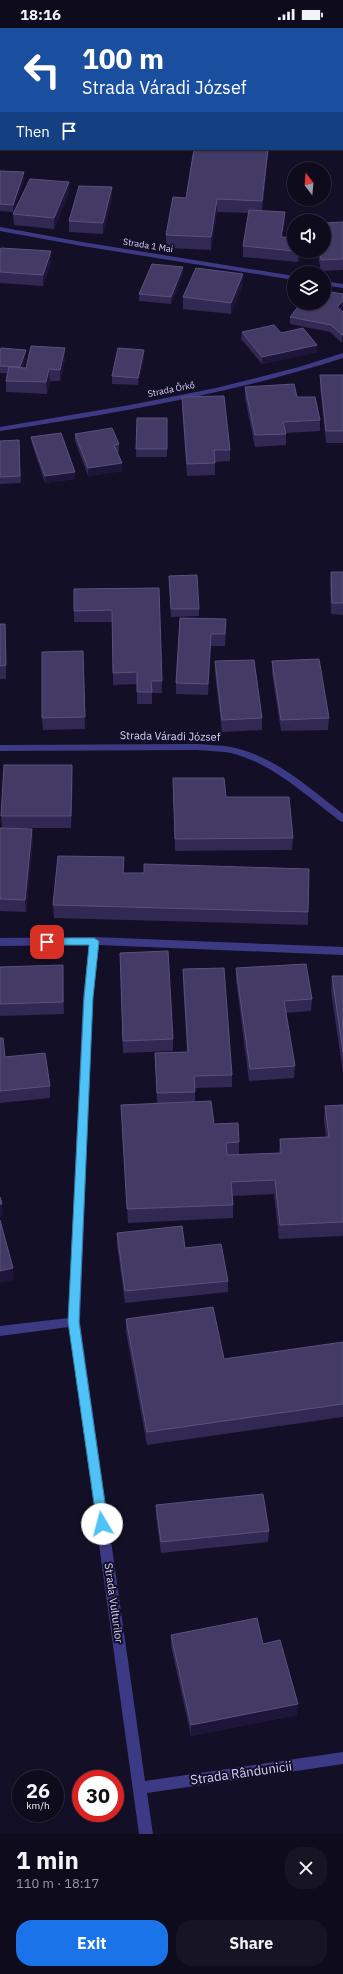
<!DOCTYPE html>
<meta charset="utf-8">
<style>
body{margin:0;font-family:"IBM Plex Sans",sans-serif;background:#171425;color:#f1f3f6;height:100vh;display:flex;flex-direction:column;font-size:15px;white-space:nowrap}
*{box-sizing:border-box;margin:0}
p{font-size:13px;color:#9b9ba3}
.icon{flex:none;width:22px;height:22px;fill:none;stroke:currentColor;stroke-width:2;stroke-linecap:round;stroke-linejoin:round}
.map{position:relative;height:1806px;overflow:hidden}
.side{display:flex;flex-direction:column;background:#0e0b1c;flex:1}
.side>*{flex:none}
.top-card{position:absolute;left:0px;top:0px;width:343px;height:122px;box-shadow:0 1px 3px #0004,0 0 0 1px #2e2b3b;background:#1a4fa0;color:#fff;overflow:hidden}
.needle{width:26px;rotate:344deg}
.fabs{position:absolute;left:287px;top:134px;display:grid;gap:8px}
.fabs a{display:grid;place-items:center;width:44px;height:44px;border-radius:50%;background:#0e0b1c;box-shadow:0 1px 3px #0004,0 0 0 1px #2e2b3b;font-size:20px}
.speed{position:absolute;left:12px;top:1742px;display:flex;gap:8px;font-size:20px;font-weight:700;text-align:center}
.speed>*{display:grid;place-content:center;width:52px;height:52px;border-radius:50%;background:#0e0b1c;box-shadow:0 1px 3px #0004,0 0 0 1px #2e2b3b;line-height:1}
.speed small{font-size:10px;font-weight:400}
.speed .limit{border:6px solid #d22;background:#fff;color:#111}
.pin{position:absolute;display:grid;place-items:center;width:34px;height:34px;color:#fff;margin:-17px;border-radius:8px;box-shadow:0 2px 6px #0006}
.me{position:absolute;width:44px;margin:-22px;rotate:352deg;stroke-linejoin:round;filter:drop-shadow(0 0 3px #0008)}
.turn{display:flex;align-items:center;gap:14px;height:84px;padding:0 16px;font-size:18px}
.turn .icon{width:52px;height:52px;stroke-width:2.5}
.turn b{display:block;font-size:28px;line-height:34px}
.then{display:flex;align-items:center;height:38px;padding:0 16px;background:#0003;gap:8px;font-size:15px}
.round{display:grid;place-items:center;flex:none;width:42px;height:42px;border-radius:16px;background:#171425}
.overview{display:flex;align-items:center;justify-content:space-between;height:68px;padding:0 16px}
h1{font-size:24px;font-weight:800;line-height:30px}
.button{display:flex;gap:8px;margin-top:auto;padding:8px 16px}
.button a{flex:1;height:46px;border-radius:16px;background:#1a73e8;color:#fff;font-size:16px;font-weight:800;line-height:46px;text-align:center}
.button a+a{background:#171425;color:#f1f3f6}
.status{display:flex;justify-content:space-between;align-items:center;height:28px;padding:0 20px;background:#0e0b1c;direction:ltr}
.status svg{height:11px;fill:currentColor}
.map>svg:first-child{display:block}
.lines{fill:none;stroke-linecap:round;stroke-linejoin:round}
.stream{fill:#0a1f44;fill-rule:evenodd}
.minor{fill:#3d3a85;fill-rule:evenodd}
.wall{fill:#312854}
.shaded-wall{fill:#1d163a}
.building{fill:#433a66;stroke:#5a527e}
.route{fill:#4fc3f7;stroke:#337fa1}
.labels{text-anchor:middle;dominant-baseline:central;stroke-width:4;stroke-linejoin:round;paint-order:stroke}
.far-street-label{font-size:9px;fill:#d9d4ff;stroke:#130f26}
.street-label{font-size:11px;fill:#d9d4ff;stroke:#130f26}
.near-street-label{font-size:13px;fill:#d9d4ff;stroke:#130f26}
</style>
<div class="status"><b>18:16</b><svg viewBox="0 0 49 12"><path d="M0 12V9h3v3zM5 12V6h3v6zM10 12V3h3v9zM15 12V0h3v12zM26 1h20v11H26zM47 4h2v5h-2z"/></svg></div>
<div class="map">
<svg width="343" height="1806" viewBox="0 0 343 1806">
<rect width="100%" height="100%" fill="#130f26"/>
<g class="lines">
<path class="stream" d="M0 9H1V14H0Z
M342 59H343V65H342Z"/>
<path class="minor" d="M0 199 82 214 294 248V252L82 218 0 203Z
M324 253 343 256V260L324 257Z
M343 325V330C231 366 116 385 0 403V399L130 377 216 360 299 339Z
M197 716C208 717 220 717 231 719 275 728 308 759 343 786V794L340 793C305 767 274 736 231 725 220 723 208 723 197 722L0 723V717Z
M94 909 343 919V927L99 917 93 970 80 1294 145 1753 343 1724V1736L147 1765 153 1806H139L69 1299 0 1308V1298L68 1290 83 970 89 917 0 918V910Z"/>
</g>
<path class="wall" d="M194 121H269L268 128 262 183 285 184V195L282 209 294 210V223H300L298 234 243 229V218L249 185 217 184 211 222 166 220V207L186 170Z
M0 143 24 144V151L13 184 0 183Z
M69 154V165L54 201 14 197 13 186Z
M112 159V170L103 206 69 204V193Z
M343 194V242L321 243 317 223H324Z
M0 222 51 234 43 258 0 255Z
M183 246 171 276 139 273V266Z
M243 257 231 286 183 281V269Z
M343 266V280L341 282 343 284V314L342 315 330 304 290 296V289Z
M242 304 281 305 317 324 262 336 241 311Z
M26 322V329L23 340H26L65 331 60 353H50L47 366 6 364V353L7 345H0V323Z
M144 329 138 357 112 356V348Z
M320 347H343V415H326L320 359Z
M245 359 297 369 320 392V403L286 405V417L255 419 245 370Z
M182 369 230 422V433L215 434V447L187 448 182 381Z
M137 390H167V429H136Z
M75 406 119 416V424H117L122 443 88 448 75 413Z
M31 409 75 444V451L45 455 32 416Z
M19 412 21 455 0 456V413Z
M331 544H343V587L331 586 330 556Z
M169 548 199 581V588L171 589Z
M159 560 162 665H152V676H137V656L113 657V594H74V583Z
M180 590 226 603 225 618H211L208 667 176 666V655Z
M0 596 6 610V651H0Z
M83 623 85 701 43 702 42 690Z
M215 633 262 690V702L222 704 215 645Z
M272 633 329 690 328 702 281 703 272 645Z
M72 737 73 749 71 800H2L1 788Z
M173 750 226 769 293 810 292 822 175 823Z
M0 800 33 813 26 884 0 883Z
M124 845 308 884V897L54 890 53 877Z
M120 925 173 1011V1023L123 1025Z
M236 940 312 971 311 983 286 985 295 1038 294 1050 249 1053 236 952Z
M183 941 232 1047V1059L195 1060V1074L214 1096 239 1114V1127L279 1125 280 1111 326 1109 324 1092 325 1078 343 1077V1208L279 1211 274 1166 233 1168V1190L128 1195 121 1077 157 1076 155 1025 187 1024 183 953Z
M332 948H343V1045L331 963Z
M63 949 64 986 0 988V976Z
M0 1010 5 1029 50 1058V1070L0 1075Z
M117 1205 185 1220 228 1253V1264L125 1275 117 1217Z
M126 1291 224 1331 343 1314V1389L147 1417 126 1304Z
M156 1477 269 1503 268 1514 161 1525 156 1488Z
M171 1607 263 1616 297 1687 191 1708 171 1618Z"/>
<path class="shaded-wall" d="M268 121V128L261 186 262 173Z
M24 144V151L13 184V177Z
M69 154V165L54 201V190Z
M112 159V170L103 206V195Z
M217 171V184L211 222V209Z
M285 184V195L281 220V209Z
M51 223V234L43 258V247Z
M299 223H300L298 234Z
M183 239V246L171 276V269Z
M243 246V257L231 286V275Z
M343 273V280L337 286V279Z
M342 307H343V314L342 315Z
M317 317V324L262 336V329Z
M65 320V331L60 353V342Z
M26 322V329L21 346 20 339Z
M144 322V329L138 357V350Z
M49 341 50 353 47 366 46 354Z
M122 435V443L88 448V440Z
M75 444V451L45 455V448Z
M5 596 6 610V651V637Z
M211 606V618L208 667V656Z
M72 737 73 749 71 800V788Z
M32 801 33 813 26 884 25 872Z
M124 829V843L123 858V845Z
M0 1176H2L3 1188H0Z
M13 1240 14 1252 0 1255V1243Z
M298 1676 297 1687 191 1708V1697Z"/>
<path class="building" d="M194 121H268L262 173 217 171 211 209 166 207 173 169 186 170Z
M0 143 24 144 13 177 0 176Z
M30 151 69 154 54 190 13 186Z
M79 158 112 159 103 195 69 193Z
M249 182 285 184 281 209 294 210V223L243 218Z
M343 194V231L321 232 320 223H324V195Z
M1 220 51 223 43 247 0 244V222Z
M152 236 183 239 171 269 139 266Z
M196 240 243 246 231 275 183 269Z
M324 263 343 266V273L337 279 343 284V307H342L331 297 290 289 301 275H324Z
M274 297 281 305 303 300 317 317 262 329 242 304Z
M31 318 65 320 60 342 49 341 46 354 6 353 9 339 26 340Z
M1 320 26 322 20 339 0 338V323Z
M118 320 144 322 138 350 112 348Z
M320 347H343V403H326Z
M294 356 297 369H315L320 392 283 394 286 406 255 407 245 359Z
M224 368 230 422H214L215 435 187 436 182 369Z
M137 390H167V421H136Z
M112 400 119 416 114 417 122 435 88 440 75 406Z
M61 405 75 444 45 448 31 409Z
M19 412 20 448 0 449V413Z
M331 544H343V575H332Z
M197 547 199 581H171L169 548Z
M159 560 162 653H151L152 664H137V644L113 645 112 582 74 583V561Z
M180 590 226 591 225 606H211L208 656 176 655Z
M0 596H5L6 637 0 638Z
M83 623 85 689 42 690V624Z
M319 631 329 690 281 692 272 633Z
M254 632 262 690 222 692 215 633Z
M4 737H72L71 788H1Z
M173 750H224L226 769H289L293 810 175 811Z
M0 800 32 801 25 872 0 871Z
M58 828 124 829 123 845H144V836L309 841 308 884 53 877Z
M168 923 173 1011 123 1013 120 925Z
M306 936 312 971 284 973 295 1038 250 1041 236 940Z
M63 937V974L0 976V939Z
M224 940 232 1047 194 1048 195 1064 157 1065 155 1025 188 1024 183 941Z
M332 948H343V1024Z
M0 1010H3L5 1029 45 1025 50 1058 0 1063Z
M211 1073 214 1096 238 1095 239 1114 226 1115 227 1127 281 1125 280 1111 329 1109 325 1078 343 1077V1194L280 1197 275 1152 231 1154 233 1177 127 1181 121 1077Z
M0 1169 2 1176H0Z
M0 1192 13 1240 0 1243Z
M182 1198 185 1220 221 1216 228 1253 125 1263 117 1205Z
M213 1279 224 1331 343 1314V1376L147 1404 126 1291Z
M263 1466 269 1503 161 1514 156 1477Z
M257 1590 263 1616 280 1612 298 1676 191 1697 171 1607Z"/>
<path class="route" d="M47 910H94L99 913 93 970 79 1294 108 1496 106 1499 102 1501 98 1499 97 1496 68 1294 84 970 89 917H47L42 914Z"/>
<g class="labels">
<g class="far-street-label">
<text transform="translate(148 217) rotate(9)">Strada 1 Mai</text>
<text transform="translate(171 361) rotate(-11)">Strada Őrkő</text>
</g>
<g class="street-label">
<text transform="translate(170 708) rotate(1)">Strada Váradi József</text>
<text transform="translate(114 1575) rotate(82)">Strada Vulturilor</text>
</g>
<g class="near-street-label">
<text transform="translate(241 1745) rotate(-8)">Strada Rândunicii</text>
</g>
</g>
</svg>
<div class="fabs">
<a><svg class="needle" viewBox="-14 -14 28 28"><path d="M0-13l5 13h-10z" fill="#e53935"/><path d="M0 13l5-13h-10z" fill="#9b9ba3"/></svg></a>
<a><svg class="icon" aria-label="sound" viewBox="0 0 24 24"><path d="M4 9h4l5-4v14l-5-4H4zM17 9q2 3 0 6"/></svg></a>
<a><svg class="icon" aria-label="layers" viewBox="0 0 24 24"><path d="M12 4l9 5-9 5-9-5zM3 14l9 5 9-5"/></svg></a>
</div>
<div class="speed"><div>26<small>km/h</small></div><div class="limit">30</div></div>
<div class="pin" style="left:47px;top:914px;background:#d93025"><svg class="icon" aria-label="arrive" viewBox="0 0 24 24"><path d="M6 21V4h12l-3 4 3 4H6"/></svg></div>
<svg class="me" style="left:102px;top:1496px" viewBox="-20 -20 40 40"><circle r="19" fill="#fff"/><path d="M0-13L10 11 0 6-10 11z" fill="#4fc3f7"/></svg>
<div class="top-card">
<div class="turn"><svg class="icon" aria-label="left" viewBox="0 0 24 24"><path d="M17 20v-9H6M10 6l-5 5 5 5"/></svg><div><b>100 m</b>Strada Váradi József</div></div>
<div class="then">Then<svg class="icon" aria-label="arrive" viewBox="0 0 24 24"><path d="M6 21V4h12l-3 4 3 4H6"/></svg></div>
</div>
</div>
<section class="side">
<div class="overview"><div><h1>1 min</h1><p>110 m · 18:17</p></div><a class="round"><svg class="icon" aria-label="close" viewBox="0 0 24 24"><path d="M6 6l12 12M18 6L6 18"/></svg></a></div>
<div class="button"><a>Exit</a><a>Share</a></div>
</section>
